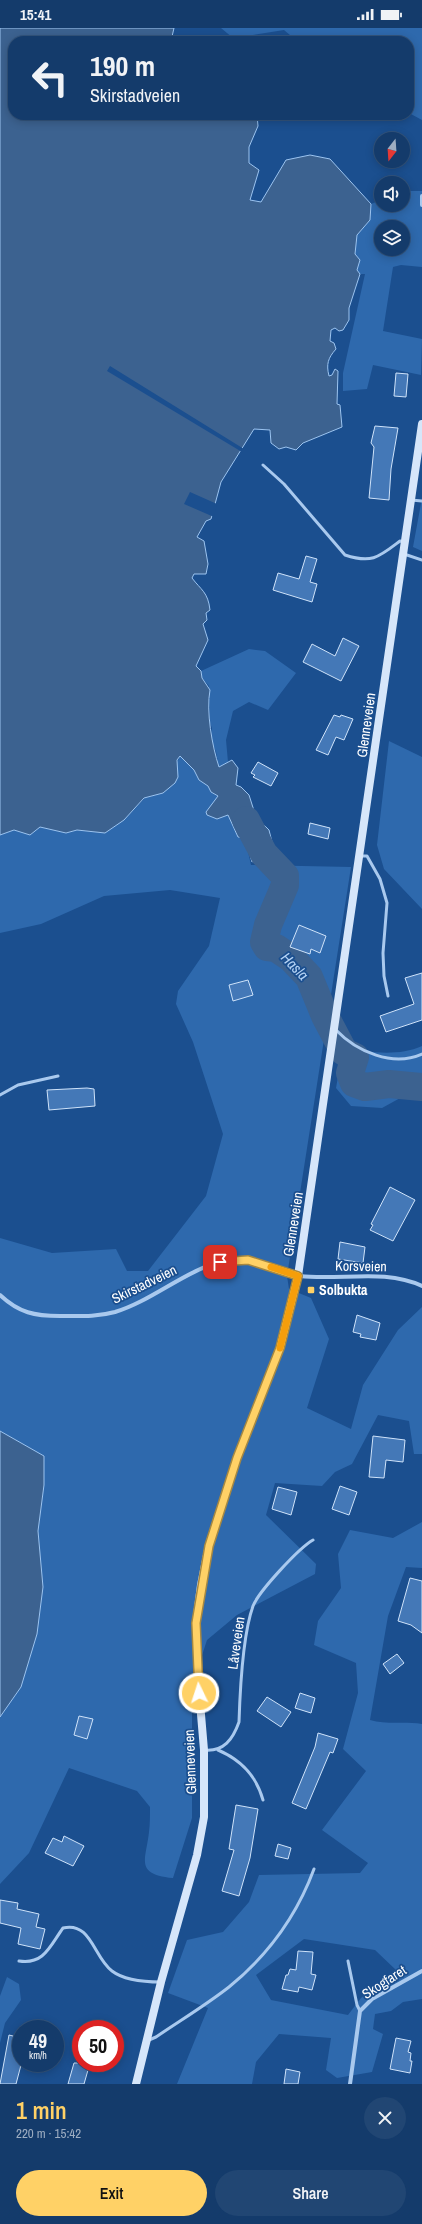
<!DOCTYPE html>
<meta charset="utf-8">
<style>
body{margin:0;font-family:"Archivo Narrow",sans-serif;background:#214673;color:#f1f3f6;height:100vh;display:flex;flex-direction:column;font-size:15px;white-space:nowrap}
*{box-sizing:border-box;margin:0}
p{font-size:13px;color:#9dadc1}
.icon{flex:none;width:22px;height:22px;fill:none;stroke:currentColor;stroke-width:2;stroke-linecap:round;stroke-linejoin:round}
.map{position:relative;height:2056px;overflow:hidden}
.panel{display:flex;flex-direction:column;background:#143b6b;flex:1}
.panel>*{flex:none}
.top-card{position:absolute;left:8px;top:8px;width:406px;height:84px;border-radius:16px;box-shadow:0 2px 10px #0003,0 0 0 1px #33557e;background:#143b6b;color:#f1f3f6;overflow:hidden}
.needle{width:26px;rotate:197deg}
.controls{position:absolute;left:374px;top:104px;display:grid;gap:8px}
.controls a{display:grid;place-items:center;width:36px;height:36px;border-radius:50%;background:#143b6b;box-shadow:0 2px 10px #0003,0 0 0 1px #33557e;font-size:20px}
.speed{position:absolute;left:12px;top:1992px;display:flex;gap:8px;font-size:20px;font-weight:700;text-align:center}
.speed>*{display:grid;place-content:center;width:52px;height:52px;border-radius:50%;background:#143b6b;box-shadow:0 2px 10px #0003,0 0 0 1px #33557e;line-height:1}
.speed small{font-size:10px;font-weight:400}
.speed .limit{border:6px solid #d22;background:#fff;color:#111}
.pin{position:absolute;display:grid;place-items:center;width:34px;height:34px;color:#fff;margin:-17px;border-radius:8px;box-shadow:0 2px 6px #0006}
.me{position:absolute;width:44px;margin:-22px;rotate:356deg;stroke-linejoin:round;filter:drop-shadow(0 0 3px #0008)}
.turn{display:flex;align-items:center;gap:14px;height:84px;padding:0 16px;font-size:18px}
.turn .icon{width:52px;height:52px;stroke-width:2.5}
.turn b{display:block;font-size:28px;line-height:34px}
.round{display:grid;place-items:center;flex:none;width:42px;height:42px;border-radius:21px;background:#214673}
.summary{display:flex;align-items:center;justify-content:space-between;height:68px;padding:0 16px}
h1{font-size:24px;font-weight:600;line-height:30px;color:#ffd166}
.action{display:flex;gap:8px;margin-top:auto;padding:8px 16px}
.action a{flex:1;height:46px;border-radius:24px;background:#ffd166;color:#111;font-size:16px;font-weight:600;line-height:46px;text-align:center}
.action a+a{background:#214673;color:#f1f3f6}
.status{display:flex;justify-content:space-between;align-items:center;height:28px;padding:0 20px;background:#143b6b;direction:ltr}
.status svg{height:11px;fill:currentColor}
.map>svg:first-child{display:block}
.green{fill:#2e69ad;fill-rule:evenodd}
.water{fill:#3c6290;stroke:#9cc4f0}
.pier{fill:#1b4f8f}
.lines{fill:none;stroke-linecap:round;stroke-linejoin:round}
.river{stroke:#3c6290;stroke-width:28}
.building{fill:#4478b7;stroke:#cfe3fa}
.lane{stroke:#a9c9ee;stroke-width:3}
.street{stroke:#a9c9ee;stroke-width:4}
.secondary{stroke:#d6e6fa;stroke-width:8}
.route-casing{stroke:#a68842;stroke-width:10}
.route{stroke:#ffd166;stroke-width:7}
.slow{stroke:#f59e0b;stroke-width:7}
.poi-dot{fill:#ffd166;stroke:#1b4f8f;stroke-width:1.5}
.labels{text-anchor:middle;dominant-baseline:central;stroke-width:3.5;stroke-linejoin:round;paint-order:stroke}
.street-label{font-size:14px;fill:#fff;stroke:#1b4f8f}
.poi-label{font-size:14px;font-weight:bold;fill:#fff;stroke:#1b4f8f;text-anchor:start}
.water-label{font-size:15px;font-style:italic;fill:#b5d3f5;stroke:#1b4f8f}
</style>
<div class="status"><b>15:41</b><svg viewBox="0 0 49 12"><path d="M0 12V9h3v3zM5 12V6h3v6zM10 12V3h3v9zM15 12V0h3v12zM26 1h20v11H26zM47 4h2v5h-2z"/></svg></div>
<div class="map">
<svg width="422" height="2056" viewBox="0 0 422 2056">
<rect width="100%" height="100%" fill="#1b4f8f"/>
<path class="green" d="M221 0H422V92L409 85V13H297L284 2 233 10Z
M407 163H422V239L401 237 393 239 383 303 422 311 421 347 373 337 367 361 343 363V345L365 246H360L357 242 360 232 355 226 357 207 370 192 371 176 381 172V177H403V164ZM381 199H403V221H381Z
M422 470V523L413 519Z
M249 621 265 623 296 645 268 682 249 674 233 683 226 712 228 734 219 739 216 724 211 711 212 700 210 695 209 658 202 650 201 643Z
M389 713 422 729V881L384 841 377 817Z
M180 728 194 742 199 752 208 758 211 764 218 769 207 787 217 791 228 787 238 809 245 810 251 837 351 839 287 1248 289 1261 311 1270 329 1311 307 1380 351 1401 363 1357 398 1302 422 1279V1426H414L409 1393 378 1387 352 1436 335 1444 322 1458 275 1455 266 1487 316 1536 315 1546 237 1587 207 1612 192 1658V1790L173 1850C134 1846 146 1832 149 1804 150 1796 150 1788 150 1779L137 1763 69 1740 29 1825 0 1856V1689L21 1659 43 1559 38 1503 44 1457V1428L0 1403V1210L52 1225 116 1221 127 1243H148L206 1168 223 1106 193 1014 176 976 178 963 209 918 220 870 170 862 104 868 41 896 0 905V807L14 802 30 807 40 799 66 805 77 802 105 805 124 792 145 770 163 765Z
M422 1018V1069H402L382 1080 351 1078 336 1060 343 1020C369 1024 397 1029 422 1018Z
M422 1494V1540L406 1539 388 1588 370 1692C386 1697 405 1693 422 1696V1971L403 1974 391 1983 375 1986 373 2001 383 2006 372 2044 337 2050 326 2042 331 2010 279 2006 256 2034 252 2056H177L208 1980 168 1965 187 1912 223 1904 249 1874 259 1847 360 1845 368 1835 322 1802 366 1743 343 1721 358 1665 356 1635 314 1617 318 1593 341 1560 338 1526 350 1502 393 1510ZM304 1911 375 1922 396 1942 361 1970 348 1987 271 1972 256 1947Z
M7 1949 19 1956 21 1972 5 1995 0 2015V1968Z"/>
<path class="water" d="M0 0H174L171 13H13V87H257L258 98 249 119V135L259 142 250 172 261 174 286 132 310 127 330 131 371 176 370 192 357 207 355 226 360 232 357 242 360 246 349 280V292L343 302 339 303 335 300 331 302 330 313 334 315 336 321C328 330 326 336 329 348L332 347 335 341 338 343 337 376 340 377 342 399 303 415 296 422 286 419 279 421 271 415 270 402 254 401 221 454 211 491 206 493 197 509 204 513 208 536 206 546H194L192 550C201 562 208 564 210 582L206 585 207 592 203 596 208 612 196 638 201 643 202 650 210 662C206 683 212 718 219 739L232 732 238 740 236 757 241 759 249 767 256 789 269 802 272 814 264 826 252 834 245 810 238 809 228 787 217 791 207 787 206 784 218 768 211 764 208 758 199 752 194 742 180 728 177 732 178 749 175 755 163 765 144 770 124 792 105 805 77 802 66 805 40 799 30 807 14 802 0 807Z
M0 1403 44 1428V1457L38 1503 43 1559 37 1606 21 1659 0 1689Z"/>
<path class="pier" d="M110 338 244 421 242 424 107 343Z
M190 464 217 476 214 489 184 476Z"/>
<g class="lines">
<path class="river" d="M246 792 264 826 285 848V857L268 897 264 914 267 919 276 920 291 930 309 949 325 988 344 1024 355 1029 350 1045 354 1055 365 1059 389 1056 422 1059"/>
</g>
<path class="building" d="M396 345 408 346 406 369 394 368Z
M375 398 398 400 391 441 389 472 369 470 374 419 371 415Z
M306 528 317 531 310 554 317 556 312 574 273 562 278 545 299 551Z
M343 610 359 618 341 653 303 634 312 616 335 628Z
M334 687 340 689 341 687 353 691 344 712 336 709 328 727 316 722Z
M258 734 278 745 271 758 253 749 255 747 251 745Z
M310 795 330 800 328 811 308 806Z
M299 897 326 908 320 925 311 921 310 926 290 919Z
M422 945V992L386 1004 380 988 414 976 405 950Z
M248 952 253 967 233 973 229 957Z
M87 1060 94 1061 95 1078 49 1082 47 1062Z
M390 1159 415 1172 393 1213 370 1202 373 1197 371 1196Z
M340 1214 365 1219 363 1235 338 1231Z
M357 1287 380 1295 376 1312 360 1309 361 1306 353 1304Z
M373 1408 405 1412 403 1434 386 1432 384 1450 369 1449Z
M340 1458 357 1464 349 1487 332 1481Z
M278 1459 297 1464 291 1487 272 1481Z
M410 1550 422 1553V1605L411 1597 398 1593Z
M397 1626 404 1635 390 1646 383 1636Z
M300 1665 315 1670 311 1685 295 1680Z
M267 1669 291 1684 281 1699 257 1683Z
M79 1688 93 1691 87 1711 74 1707Z
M318 1705 338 1711 333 1725 330 1724 306 1781 292 1775 315 1719Z
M236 1777 258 1781 250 1830 239 1868 222 1863 234 1822 229 1821Z
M64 1808 84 1818 73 1838 45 1825 53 1810 62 1814Z
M278 1816 291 1820 288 1831 275 1828Z
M0 1872 18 1875 17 1881 39 1886 36 1899 45 1901 40 1921 18 1916 21 1900 0 1895Z
M298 1923 313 1924 311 1946 316 1947 312 1962 299 1959 298 1964 282 1961 286 1947H288L290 1941 296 1942Z
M9 2007 21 2010V2037L16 2056H0Z
M396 2010 411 2013 408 2024 411 2025 410 2033H412L410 2045 390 2041Z
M74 2035H90L84 2056H68Z
M286 2041 300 2044 298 2056H284Z"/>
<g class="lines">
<path class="lane" d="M263 437 284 456 345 527C372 536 379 529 400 513L404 514
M411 472 422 473
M404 526 422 532
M360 828H367L380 851 387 875 383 925 384 948 388 968
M336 1002C357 1024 393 1039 422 1026
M0 1067 18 1057 58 1048
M204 1722C224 1724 233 1711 239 1694 240 1663 243 1606 253 1578 259 1563 299 1520 313 1512
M218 1722C241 1732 256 1747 263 1772
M19 1933C44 1937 50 1918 63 1900 91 1893 94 1930 112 1943 125 1953 146 1954 161 1954
M348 1933 357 1977 360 1983
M149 2012 156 2009C181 1992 206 1977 229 1959 267 1928 297 1887 314 1841"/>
<path class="street" d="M422 168V177
M0 1267C19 1285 35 1288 60 1288 79 1288 97 1289 115 1284 154 1272 186 1241 227 1232 253 1226 275 1245 300 1248 339 1253 385 1240 422 1258
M350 2056 360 1983 372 1971 422 1943"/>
<path class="secondary" d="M136 2056 161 1954 197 1827 204 1789V1722L198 1651 196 1595 201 1557 209 1517 237 1430 280 1320 298 1248 422 396"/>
</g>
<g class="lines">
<g class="route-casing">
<path id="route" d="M199 1665 196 1595 209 1518 237 1430 280 1320 298 1248 248 1232 220 1234"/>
</g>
<use href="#route" class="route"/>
<path class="slow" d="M271 1239 298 1248 280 1320"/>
</g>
<rect class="poi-dot" x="307" y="1258" width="8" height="8" rx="2"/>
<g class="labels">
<g class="street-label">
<text transform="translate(366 697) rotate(-82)">Glenneveien</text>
<text transform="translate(293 1196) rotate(-81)">Glenneveien</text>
<text transform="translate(361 1238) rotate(1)">Korsveien</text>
<text transform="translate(144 1256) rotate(-26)">Skirstadveien</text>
<text transform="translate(236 1615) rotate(-82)">Låveveien</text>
<text transform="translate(190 1734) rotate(-92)">Glenneveien</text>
<text transform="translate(384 1954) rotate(-33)">Skogfaret</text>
</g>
<g class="poi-label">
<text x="319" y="1262">Solbukta</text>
</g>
<g class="water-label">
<text transform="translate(295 938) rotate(46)">Hasla</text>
</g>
</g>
</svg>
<div class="controls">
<a><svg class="needle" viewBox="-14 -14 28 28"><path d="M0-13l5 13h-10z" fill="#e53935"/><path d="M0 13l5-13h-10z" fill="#9dadc1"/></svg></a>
<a><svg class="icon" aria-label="sound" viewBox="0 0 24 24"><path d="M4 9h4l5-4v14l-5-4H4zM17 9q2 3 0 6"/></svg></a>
<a><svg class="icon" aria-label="layers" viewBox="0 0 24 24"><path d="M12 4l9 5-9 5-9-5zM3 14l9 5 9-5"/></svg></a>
</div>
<div class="speed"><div>49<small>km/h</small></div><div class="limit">50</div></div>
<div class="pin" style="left:220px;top:1234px;background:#d93025"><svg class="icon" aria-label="arrive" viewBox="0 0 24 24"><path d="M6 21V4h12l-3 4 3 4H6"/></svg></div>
<svg class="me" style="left:199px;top:1665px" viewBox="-20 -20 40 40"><circle r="17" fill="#ffd166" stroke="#fff" stroke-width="3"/><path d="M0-11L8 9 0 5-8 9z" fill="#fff"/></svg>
<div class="top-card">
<div class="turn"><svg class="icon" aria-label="left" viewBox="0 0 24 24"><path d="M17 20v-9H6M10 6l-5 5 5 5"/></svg><div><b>190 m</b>Skirstadveien</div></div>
</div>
</div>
<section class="panel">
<div class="summary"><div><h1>1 min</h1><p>220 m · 15:42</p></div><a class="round"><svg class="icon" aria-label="close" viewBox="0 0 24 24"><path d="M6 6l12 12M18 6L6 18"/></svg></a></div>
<div class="action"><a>Exit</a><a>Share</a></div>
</section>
